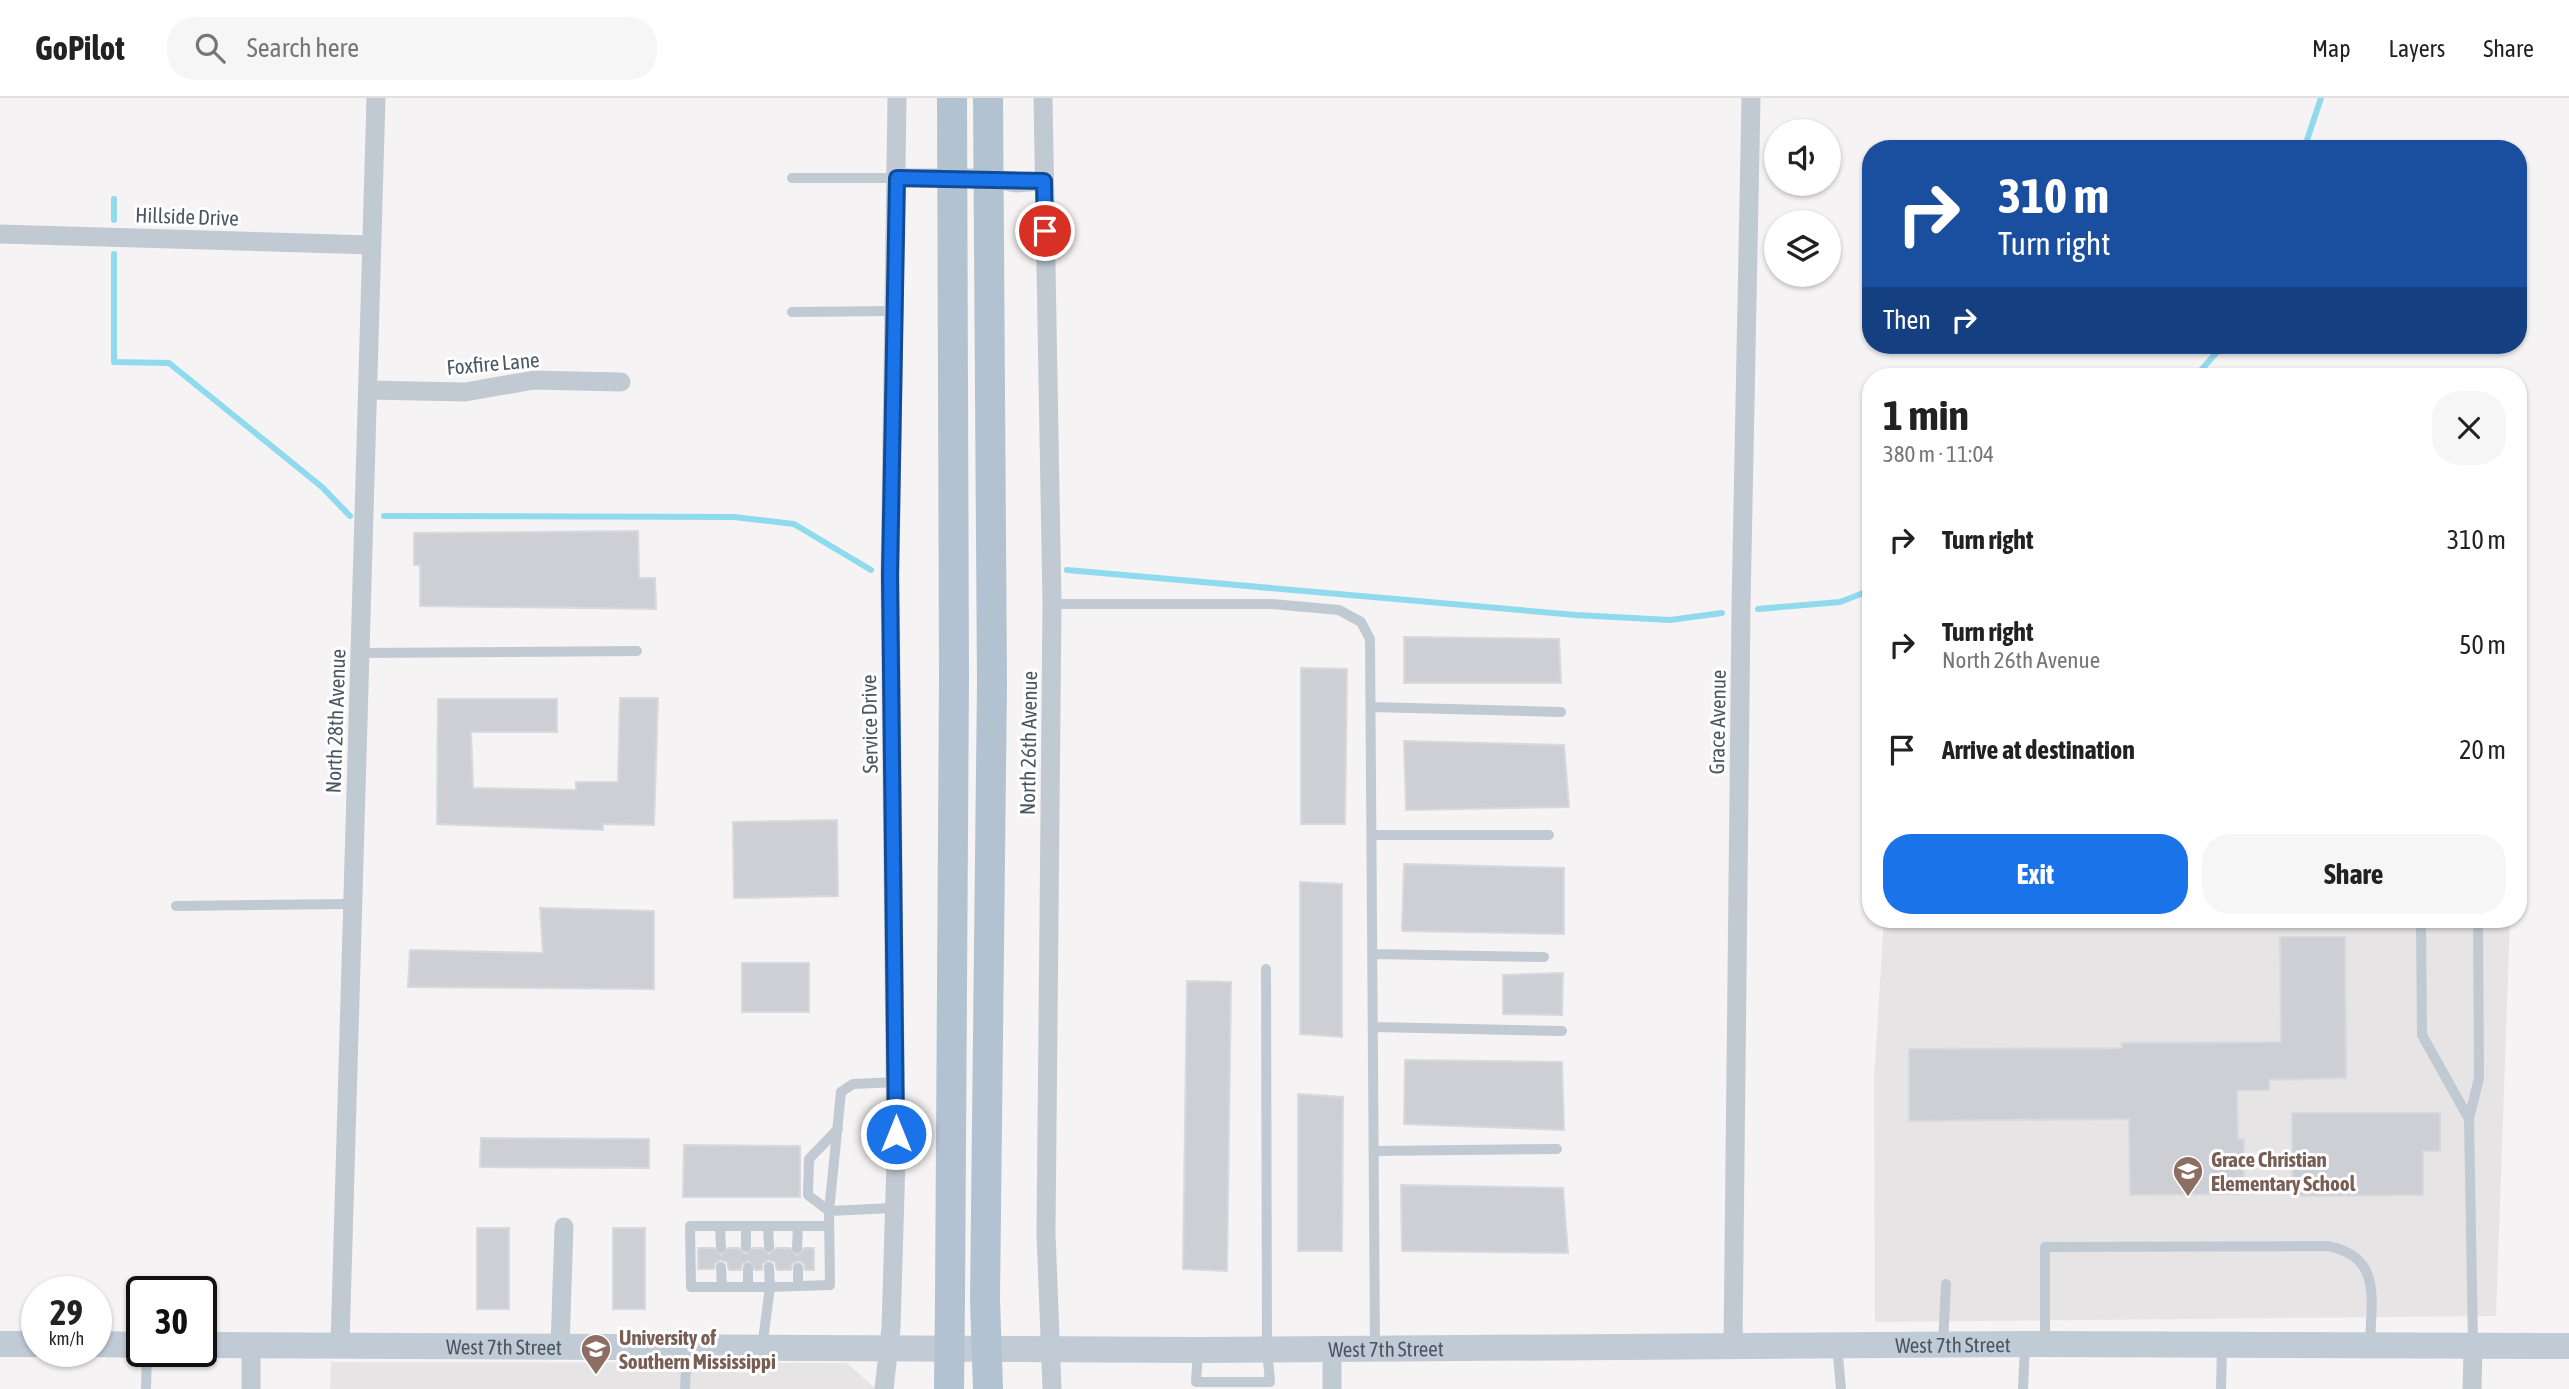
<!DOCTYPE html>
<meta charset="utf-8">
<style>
body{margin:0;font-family:"Asap Condensed",sans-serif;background:#f6f6f6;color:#222;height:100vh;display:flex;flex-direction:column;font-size:26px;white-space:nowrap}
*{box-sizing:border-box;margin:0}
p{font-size:23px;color:#767676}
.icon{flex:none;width:38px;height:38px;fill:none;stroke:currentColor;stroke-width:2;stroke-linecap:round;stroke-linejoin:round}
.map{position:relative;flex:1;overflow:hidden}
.sheet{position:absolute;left:1862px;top:270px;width:665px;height:560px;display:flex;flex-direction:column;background:#fff;border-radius:28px;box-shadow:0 2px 5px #0004}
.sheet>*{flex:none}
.banner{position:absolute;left:1862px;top:42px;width:665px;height:214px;border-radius:28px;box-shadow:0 2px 5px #0004;background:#1a4fa0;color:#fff;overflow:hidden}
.controls{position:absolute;left:1764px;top:21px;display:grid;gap:14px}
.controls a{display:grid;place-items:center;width:77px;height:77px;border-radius:50%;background:#fff;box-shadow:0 2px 5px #0004;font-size:35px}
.speed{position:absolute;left:21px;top:1178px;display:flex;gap:14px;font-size:35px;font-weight:700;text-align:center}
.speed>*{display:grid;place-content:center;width:91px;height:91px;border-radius:50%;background:#fff;box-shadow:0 2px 5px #0004;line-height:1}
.speed small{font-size:18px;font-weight:400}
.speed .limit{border:4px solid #111;border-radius:10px;background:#fff;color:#111}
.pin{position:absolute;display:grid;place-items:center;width:60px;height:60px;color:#fff;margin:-30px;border:4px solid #fff;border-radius:50%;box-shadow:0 2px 7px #0007}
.me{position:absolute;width:77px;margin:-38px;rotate:0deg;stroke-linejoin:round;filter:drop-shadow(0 0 5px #0008)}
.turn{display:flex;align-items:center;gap:24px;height:147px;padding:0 21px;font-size:32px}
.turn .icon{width:91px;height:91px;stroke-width:2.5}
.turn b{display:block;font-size:49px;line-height:60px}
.then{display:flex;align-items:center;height:66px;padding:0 21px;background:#0003;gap:14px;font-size:26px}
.round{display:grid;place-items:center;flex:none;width:74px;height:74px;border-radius:28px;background:#f6f6f6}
.overview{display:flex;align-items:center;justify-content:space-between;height:119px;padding:0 21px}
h1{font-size:42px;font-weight:700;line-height:52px}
.action{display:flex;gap:14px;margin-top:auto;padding:14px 21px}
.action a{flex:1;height:80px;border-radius:28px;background:#1a73e8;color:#fff;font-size:28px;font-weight:700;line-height:80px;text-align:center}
.action a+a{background:#f6f6f6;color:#222}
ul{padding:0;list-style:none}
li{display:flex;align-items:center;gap:21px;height:105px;padding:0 21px}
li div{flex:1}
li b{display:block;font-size:26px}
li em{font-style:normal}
header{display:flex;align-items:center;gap:42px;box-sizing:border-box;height:98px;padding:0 35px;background:#fff;border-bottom:2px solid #e0e0e0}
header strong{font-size:33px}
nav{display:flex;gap:38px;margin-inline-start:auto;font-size:24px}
.search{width:490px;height:63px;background:#f6f6f6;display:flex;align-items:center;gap:18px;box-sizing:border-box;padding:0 24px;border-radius:28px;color:#767676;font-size:26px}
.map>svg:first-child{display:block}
.education{fill:#e6e4e5}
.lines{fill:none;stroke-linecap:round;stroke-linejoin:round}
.stream{stroke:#90daee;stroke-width:6}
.building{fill:#cdcfd5;stroke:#d7d9de;stroke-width:2}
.lane{stroke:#c1cad2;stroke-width:10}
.street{stroke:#c1cad2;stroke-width:19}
.secondary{stroke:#c1cbd6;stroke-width:26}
.primary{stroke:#b3c2d1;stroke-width:30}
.primary-bridge{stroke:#b3c2d1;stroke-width:30}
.route-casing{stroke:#114b97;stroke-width:18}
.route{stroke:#1a73e8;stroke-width:12}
.labels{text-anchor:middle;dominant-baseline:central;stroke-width:6;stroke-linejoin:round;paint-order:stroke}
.street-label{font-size:21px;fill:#4a5661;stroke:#fff}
.education-label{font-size:21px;font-weight:bold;fill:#785e54;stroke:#fff;text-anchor:start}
</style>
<header>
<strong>GoPilot</strong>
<div class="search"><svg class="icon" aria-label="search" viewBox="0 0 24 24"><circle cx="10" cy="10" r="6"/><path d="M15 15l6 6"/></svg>Search here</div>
<nav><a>Map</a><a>Layers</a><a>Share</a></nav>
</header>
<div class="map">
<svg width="2569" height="1291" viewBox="0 0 2569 1291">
<rect width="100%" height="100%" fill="#f5f3f3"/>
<path class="education" d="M1884 821H2510L2496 1218 1875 1224 1874 982Z
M331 1264 847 1265 876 1291H330Z"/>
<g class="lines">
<path class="stream" d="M2304 51 2321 0
M114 101V122
M114 156V264L169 265 322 389 350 418
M2196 278 2223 247
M384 418 734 419 794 426 871 472
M1067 472 1576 517 1670 522 1722 515
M1758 511 1840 504 1871 492"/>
</g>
<path class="building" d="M638 433 639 480H655L656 511 420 508V467H414V435Z
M1404 539 1559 541 1561 585H1404Z
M1301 570 1347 571 1345 726H1301Z
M620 600H658L654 727 603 726V732L437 726 438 601H557V634H471L473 690 576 692V684H618Z
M1404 643 1564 647 1569 709 1406 712Z
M837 722 838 798 734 800 733 724Z
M1404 766 1564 770V836L1402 833Z
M1300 784 1342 786V939L1300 936Z
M540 810 654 813V891L408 889 410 852 543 855Z
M2280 839H2345L2346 980 2269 982V992H2237L2238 1041H2244V1096L2130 1097 2129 1021 1909 1023V951L2122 950V945L2281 944Z
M742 865H809V914H742Z
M1563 875 1562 917 1503 916V877Z
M1187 883 1231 884 1227 1173 1183 1171Z
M1405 962 1562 964 1564 1032 1404 1026Z
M1298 996 1343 999 1342 1153H1298Z
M2292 1015H2440V1053H2423V1097L2292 1098Z
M481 1040 649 1041V1070L480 1069Z
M684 1047 800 1048V1099H683Z
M1401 1087 1563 1090 1568 1155 1402 1153Z
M477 1130H509V1211H477Z
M613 1130H645V1211H613Z
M698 1150H714L721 1157 728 1150H739L745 1156 753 1150H762L769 1156 776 1150H790L797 1157 804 1150H814V1172H805L804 1166 799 1163 792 1166 791 1172H777L775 1164 769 1162 763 1165 762 1172H755L749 1163 742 1166 741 1172H729L727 1164 721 1162 715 1165 714 1171H698Z"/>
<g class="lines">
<path class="lane" d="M792 80H897
M792 214 894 213
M1052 506H1272L1339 512 1361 524 1370 541 1375 1249
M360 555 637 553
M1371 609 1561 614
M1373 737H1549
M176 808 351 806
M2421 821 2422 937 2469 1021
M1374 856 1544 859
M1374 929 1562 933
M1375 1053 1557 1051
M893 1110 829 1113 841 994 853 986 896 984
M746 1128V1149
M768 1128 769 1149
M720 1129 721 1150
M797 1150 798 1128
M721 1169 722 1189
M769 1169 770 1189H691L690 1128H829
M748 1170V1188
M798 1170V1188
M2045 1243V1149L2327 1148C2383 1158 2371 1202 2370 1246
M2473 1245 2469 1021 2479 980 2478 821
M1943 1246 1946 1186
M1837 1247 1841 1291
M762 1250 770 1189 830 1187 829 1113 808 1097 809 1061 838 1031
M1198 1254 1196 1284H1270L1267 1252 1266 871
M146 1291 147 1253
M685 1291 687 1250
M2023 1291 2025 1247
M2221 1291 2222 1250"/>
<path class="street" d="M1043 0 1052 506 1046 1135 1052 1291
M897 80H989L1016 85 1044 83
M0 136 372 147
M368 292 465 294 534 282 621 284
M340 1247 376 0
M1733 1248 1741 509 1751 0
M560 1249 564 1129
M1332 1250V1291
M251 1291V1247
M884 1291 891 1230 896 1062 890 477 897 0
M2472 1291 2473 1249"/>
<g class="secondary">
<path d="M0 1246H37"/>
<path d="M96 1246 142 1247"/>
<path id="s1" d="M201 1247 1198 1252 2025 1246 2569 1248"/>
</g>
<path class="primary" d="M950 1202 954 579 952 0
M985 1202 992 585 988 0"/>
<path class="primary-bridge" d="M985 1202 988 1291
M949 1291 950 1202"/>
</g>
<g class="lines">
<g class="route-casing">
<path id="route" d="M896 1036 890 477 897 80 1044 83 1045 133"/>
</g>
<use href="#route" class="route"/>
</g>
<defs>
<g id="school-pin" transform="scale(1.575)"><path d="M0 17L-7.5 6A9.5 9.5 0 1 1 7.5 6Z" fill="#8d6e63" stroke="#fff"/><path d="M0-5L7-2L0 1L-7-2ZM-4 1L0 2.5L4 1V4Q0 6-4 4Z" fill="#fff"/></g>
<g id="university-pin" transform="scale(1.575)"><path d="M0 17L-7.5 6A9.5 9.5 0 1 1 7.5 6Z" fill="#8d6e63" stroke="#fff"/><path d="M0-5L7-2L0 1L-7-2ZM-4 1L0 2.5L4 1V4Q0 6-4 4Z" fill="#fff"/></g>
</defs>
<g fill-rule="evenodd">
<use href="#school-pin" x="2188" y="1073"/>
<use href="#university-pin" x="596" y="1251"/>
</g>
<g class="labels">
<g class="street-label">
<text transform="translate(187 118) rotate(2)">Hillside Drive</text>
<text transform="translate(493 265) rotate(-5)">Foxfire Lane</text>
<text transform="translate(335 623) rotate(-88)">North 28th Avenue</text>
<text transform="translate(1717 624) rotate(-89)">Grace Avenue</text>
<text transform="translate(869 626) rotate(-91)">Service Drive</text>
<text transform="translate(1028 645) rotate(-89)">North 26th Avenue</text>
<text stroke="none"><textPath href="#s1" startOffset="1752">West 7th Street</textPath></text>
<text stroke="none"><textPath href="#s1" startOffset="303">West 7th Street</textPath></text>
<text stroke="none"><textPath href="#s1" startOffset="1185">West 7th Street</textPath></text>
</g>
<g class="education-label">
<text x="2211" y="1061">Grace Christian<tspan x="2211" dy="24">Elementary School</tspan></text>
<text x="619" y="1239">University of<tspan x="619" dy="24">Southern Mississippi</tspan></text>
</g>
</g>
</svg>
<div class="controls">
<a><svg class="icon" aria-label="sound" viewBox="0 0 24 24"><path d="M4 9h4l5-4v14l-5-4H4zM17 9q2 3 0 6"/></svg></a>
<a><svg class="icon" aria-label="layers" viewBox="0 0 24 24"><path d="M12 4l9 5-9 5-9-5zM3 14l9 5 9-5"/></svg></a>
</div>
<div class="speed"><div>29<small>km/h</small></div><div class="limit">30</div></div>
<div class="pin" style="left:1045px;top:133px;background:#d93025"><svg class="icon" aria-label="arrive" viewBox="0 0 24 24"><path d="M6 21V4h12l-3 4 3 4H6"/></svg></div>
<svg class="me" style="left:896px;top:1036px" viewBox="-20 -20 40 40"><circle r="17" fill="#1a73e8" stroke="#fff" stroke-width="3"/><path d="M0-11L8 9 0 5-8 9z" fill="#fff"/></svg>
<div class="banner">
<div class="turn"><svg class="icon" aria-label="right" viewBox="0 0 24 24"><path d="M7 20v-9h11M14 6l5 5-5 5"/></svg><div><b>310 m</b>Turn right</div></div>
<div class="then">Then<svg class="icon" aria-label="right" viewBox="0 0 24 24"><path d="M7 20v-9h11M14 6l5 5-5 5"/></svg></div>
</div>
<section class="sheet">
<div class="overview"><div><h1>1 min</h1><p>380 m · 11:04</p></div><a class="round"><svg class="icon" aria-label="close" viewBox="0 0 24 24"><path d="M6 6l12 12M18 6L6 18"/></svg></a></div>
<ul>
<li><svg class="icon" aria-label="right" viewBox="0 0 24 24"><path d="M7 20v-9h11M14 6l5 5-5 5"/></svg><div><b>Turn right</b></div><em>310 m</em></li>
<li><svg class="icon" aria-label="right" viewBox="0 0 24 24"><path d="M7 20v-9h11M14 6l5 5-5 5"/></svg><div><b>Turn right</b><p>North 26th Avenue</p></div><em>50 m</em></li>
<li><svg class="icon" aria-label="arrive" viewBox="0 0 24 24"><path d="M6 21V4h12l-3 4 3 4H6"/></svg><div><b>Arrive at destination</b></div><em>20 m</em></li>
</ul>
<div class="action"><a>Exit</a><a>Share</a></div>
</section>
</div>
